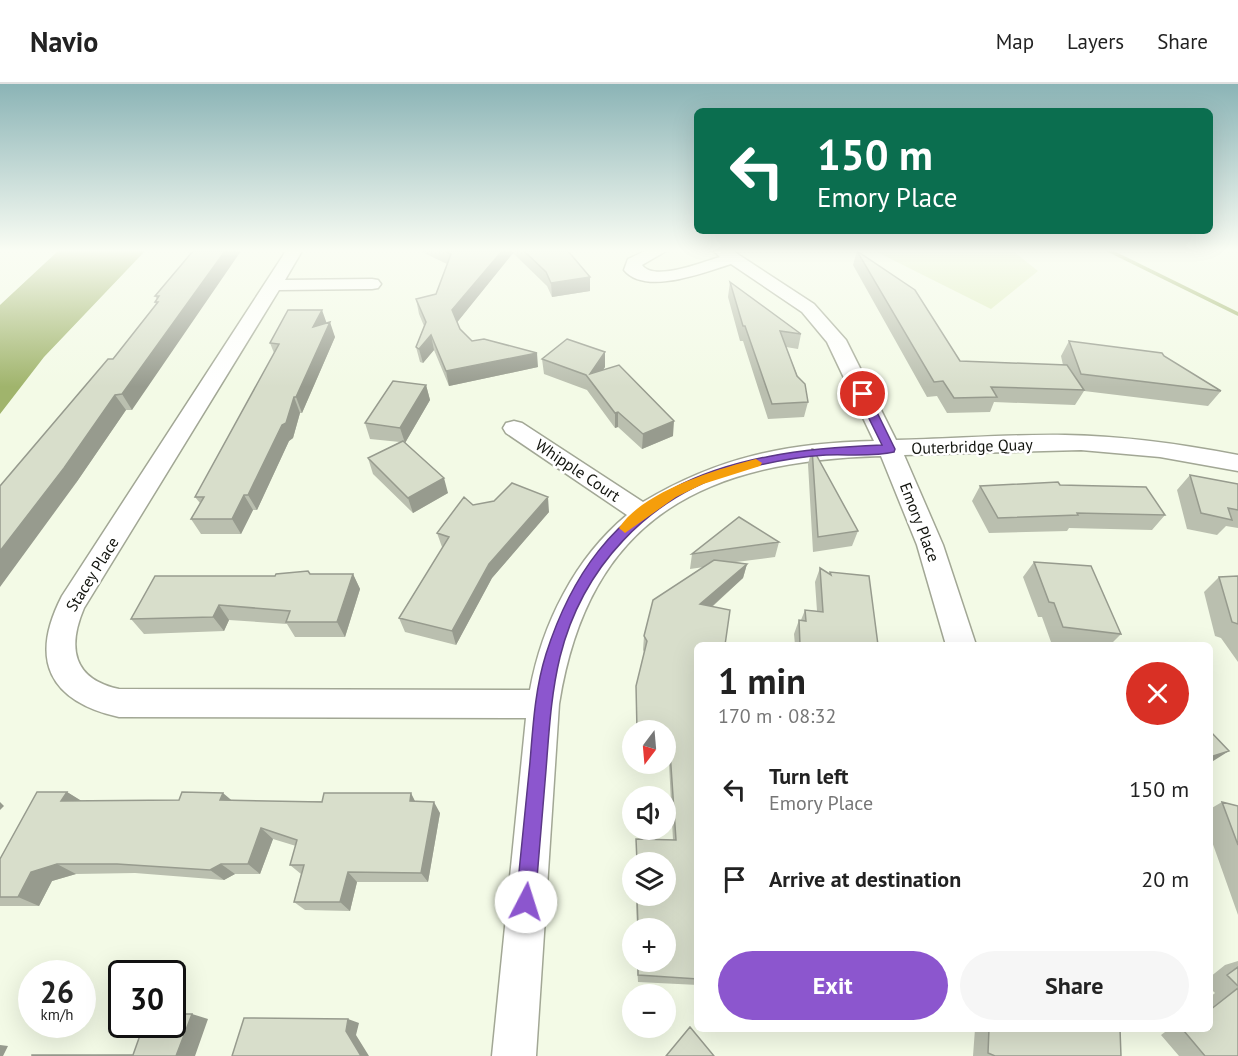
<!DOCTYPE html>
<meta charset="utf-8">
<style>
body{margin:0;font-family:"PT Sans",sans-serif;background:#f6f6f6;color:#222;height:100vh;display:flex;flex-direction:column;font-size:22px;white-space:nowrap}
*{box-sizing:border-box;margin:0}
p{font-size:20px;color:#767676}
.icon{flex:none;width:33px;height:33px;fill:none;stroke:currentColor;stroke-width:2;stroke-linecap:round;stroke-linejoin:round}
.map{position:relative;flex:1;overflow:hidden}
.side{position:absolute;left:694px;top:558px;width:519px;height:390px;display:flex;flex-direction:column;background:#fff;border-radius:9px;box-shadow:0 6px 24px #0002}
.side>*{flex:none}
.top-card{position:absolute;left:694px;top:24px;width:519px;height:126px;border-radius:9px;box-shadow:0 6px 24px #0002;background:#0b6e4f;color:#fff;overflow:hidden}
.needle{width:39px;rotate:196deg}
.buttons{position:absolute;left:622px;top:636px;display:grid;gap:12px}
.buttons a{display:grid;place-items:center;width:54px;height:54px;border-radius:50%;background:#fff;box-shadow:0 6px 24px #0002;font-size:30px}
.speed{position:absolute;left:18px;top:876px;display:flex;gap:12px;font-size:30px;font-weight:700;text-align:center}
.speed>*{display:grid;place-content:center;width:78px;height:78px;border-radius:50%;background:#fff;box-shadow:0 6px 24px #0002;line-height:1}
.speed small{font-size:15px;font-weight:400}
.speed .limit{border:3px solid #111;border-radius:9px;background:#fff;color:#111}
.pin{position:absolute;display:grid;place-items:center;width:51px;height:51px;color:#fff;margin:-26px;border:3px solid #fff;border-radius:50%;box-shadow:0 2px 6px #0007}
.me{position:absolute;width:66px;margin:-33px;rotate:5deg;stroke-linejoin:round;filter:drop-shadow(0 0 4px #0008)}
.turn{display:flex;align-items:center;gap:21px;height:126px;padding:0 24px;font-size:27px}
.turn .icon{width:78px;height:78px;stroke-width:2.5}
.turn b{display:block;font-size:42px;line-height:51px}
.round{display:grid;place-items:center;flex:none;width:63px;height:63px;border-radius:32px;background:#f6f6f6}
.headline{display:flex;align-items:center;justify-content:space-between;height:102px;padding:0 24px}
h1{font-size:36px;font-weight:600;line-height:45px}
.button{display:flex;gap:12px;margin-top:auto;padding:12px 24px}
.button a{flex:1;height:69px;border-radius:36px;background:#8c56ce;color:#fff;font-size:24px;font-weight:600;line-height:69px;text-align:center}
.button a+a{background:#f6f6f6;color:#222}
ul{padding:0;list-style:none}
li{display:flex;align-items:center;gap:18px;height:90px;padding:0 24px}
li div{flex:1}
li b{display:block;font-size:22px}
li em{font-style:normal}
header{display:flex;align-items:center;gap:36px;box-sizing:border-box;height:84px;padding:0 30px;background:#fff;border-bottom:2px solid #e0e0e0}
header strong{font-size:28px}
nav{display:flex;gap:33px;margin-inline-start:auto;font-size:21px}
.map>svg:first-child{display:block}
.green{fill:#deecbd}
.water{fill:#a0b46c}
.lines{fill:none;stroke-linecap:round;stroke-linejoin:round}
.stream{fill:#a0b46c;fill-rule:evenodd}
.minor-casing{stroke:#a2a795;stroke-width:3}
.minor{fill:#fff;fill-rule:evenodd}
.wall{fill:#babfaf}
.shaded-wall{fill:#979b8e}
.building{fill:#d8decb;stroke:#979b8e;stroke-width:1.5}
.route{fill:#8c56ce;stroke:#5b3886;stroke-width:1.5}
.slow{fill:#f59e0b}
.labels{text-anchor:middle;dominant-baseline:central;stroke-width:5;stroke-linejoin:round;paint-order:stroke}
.street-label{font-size:16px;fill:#12140e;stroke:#fff}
</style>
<header>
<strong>Navio</strong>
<nav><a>Map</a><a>Layers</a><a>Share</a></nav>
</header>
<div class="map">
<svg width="1238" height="972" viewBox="0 0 1238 972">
<rect width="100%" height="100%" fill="#f3fae6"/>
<path class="green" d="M875 167H1013L1038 187 991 225Z"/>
<path class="water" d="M58 167H145L44 273 0 330V221Z"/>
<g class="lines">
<path class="stream" d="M1106 167H1114L1238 228V232Z"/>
<g class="minor-casing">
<path id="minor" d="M286 167H302L285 196 372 195 378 196 381 200 378 204 372 205 279 206 84 524C67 564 73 595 119 605L530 606C542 540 575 474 627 431L506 349 503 344 506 339 514 337 522 339 643 418C718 373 787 359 874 357L827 258 802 228 731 180C705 188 645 212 624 186L628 175 645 167H666L642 181C654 198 702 178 720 173L714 167H733L814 220 846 256 896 356C952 355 1009 350 1065 351 1124 352 1181 360 1238 371V387L1160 373 1081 366 904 371 943 461 976 561H946L917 461 881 372C703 377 589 433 559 620L536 972H492L526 634 119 633C49 617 29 576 62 512Z"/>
</g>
<use href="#minor" class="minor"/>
</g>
<path class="wall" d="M193 167 132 326H126L76 399 113 275 156 220 155 218 157 215 155 212Z
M420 167H568L590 193V207L552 213 547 202 513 169 457 238 460 245 472 257 538 283 449 302 434 266 423 279 420 278 416 263 424 242 419 230 416 215 436 210 447 180Z
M857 167 960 277 1063 281 1061 272 1069 257 1164 272 1221 307 1208 322 1084 307 1075 321 994 318 990 328 947 329 937 312 927 313 853 181Z
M730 198 801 250 798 265 786 263 808 318 804 333 768 335 743 257H740L728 213Z
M326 239 335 253 302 329H300L293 354 289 357 257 426H253L241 450H201L191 435 200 419 195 413 274 269 270 259Z
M605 268V283L603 285 673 352 642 365 618 343 615 344 587 306 544 290 542 275Z
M426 301 430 316 405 359 448 409 413 429 373 390 368 374 400 358 370 355 365 339Z
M812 365 858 447 852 462 813 468 808 380Z
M1190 391 1238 400V444L1226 442 1217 451 1187 445 1177 406Z
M1060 401 1165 431 1152 446 1069 444 1067 447 989 449 972 417 980 402Z
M473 421 549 428 492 494 456 561 405 548 399 534 443 464 442 463 437 449Z
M779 458 775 473 736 478 747 480 743 494 712 523 698 561V901L638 898 637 878H666V844H637L636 812H666V778H636V755L673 756 669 680H637H666V646H636V602L644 568 643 566 644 552 704 483 690 485 692 470Z
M1034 478 1121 550 1110 561H1083L1051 558 1042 533H1038L1023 493Z
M820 484 829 490 830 488 878 561H795L794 550 799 536H801L805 526 817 527 815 498Z
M310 490H353L360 505 345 553H295L287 540 229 536 224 547 144 550 131 535 275 492Z
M1238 492V578L1221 554 1215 552 1204 508 1219 493Z
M67 708 81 717H416L440 729 428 798H357L350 827 305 826 294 818 301 790 290 781 296 762 273 755 260 790H235L224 796 135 789 76 790 52 797 39 822H0V775Z
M1222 718 1238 722V831L1210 752V725Z
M1238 877V972H1179L1161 951 1169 945H1210V913L1215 909 1210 904V893L1225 881Z
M975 945H1120L1121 972H973Z"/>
<path class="shaded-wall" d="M225 167H241L132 326 122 310Z
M502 167H513V169L455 241 452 226Z
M590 193V207L552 213 551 199Z
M322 226 327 240 313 243Z
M330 238 335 253 302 329 296 313Z
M431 251 434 266 423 279 419 265Z
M605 268V283L593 301 590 290Z
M537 269 538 283 449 302 446 287Z
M426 301 430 316 405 359 400 344Z
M115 311 126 326 76 399 0 503V467Z
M294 313 300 329 293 354 289 357 257 426 248 411Z
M618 328V343L615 344V329Z
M674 337 673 352 642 365 643 350Z
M444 394 448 409 413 429 408 414Z
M244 411 253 426 241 450 232 435Z
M548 413 549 428 492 494 456 561 452 547 489 480Z
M747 480 743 494 698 535 700 520Z
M353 490 360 505 345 553 337 538Z
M219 521 229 536 224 547 213 533Z
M1229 667 1210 679V673Z
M67 708 85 719 61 717Z
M223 709 236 720 220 716Z
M411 709 417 721 410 717Z
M0 718 4 722 0 726Z
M434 718 440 729 428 798 421 789Z
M261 744 273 755 260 790 248 780Z
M57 780 76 790 52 797 39 822 18 813 31 788Z
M221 780 235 790 224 796 210 786Z
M348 788 357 798 350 827 340 818Z
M192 930 208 935 195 972H176Z
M348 935 359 939 356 951 369 972H361L346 947Z
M0 961 8 962 3 972H0Z"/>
<path class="building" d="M193 167H225L122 310 115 311 64 384 0 467V402L108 275H113L158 218H155L159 212H155Z
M445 167H502L452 226 460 245 472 257 484 255 537 269 446 287 431 251 419 265 416 263 426 238 416 215 436 210 451 170Z
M524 167H568L590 193 551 199 546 188Z
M857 167 915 206 960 277 1067 281 1084 306 991 303 997 313 954 314 943 297 934 298Z
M730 198 801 250 780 247 797 292 805 300 808 318 772 320 745 242H743Z
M288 226H322L313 243 330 238 296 313H294L286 339 282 341 248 411H244L232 435H191L204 413H195L279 260 270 259Z
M567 255 605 268 590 290 619 281 674 337 643 350 618 328 615 329 586 291 542 275Z
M1069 257 1162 269 1164 272 1221 307 1081 290Z
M393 297 426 301 400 344 365 339Z
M403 357 444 394 408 414 368 374Z
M812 365H813L858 447 818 453Z
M1190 391 1238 400V426L1228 424 1232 436 1201 429Z
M1058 398 1060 401 1146 403 1165 431 1077 429 1078 431 998 434 980 402Z
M512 399 548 413 489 480 452 547 399 534 449 453 437 449 464 413 473 421 494 417Z
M739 433 779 458 692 470Z
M714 476 747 480 700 520 730 526 725 561H698V895L638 891V878H666V844H638L637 812H666V778H637L636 755 676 756 670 668H666V646H637L636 602 647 557 644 552 653 516Z
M1034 478 1091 482 1121 550 1063 543 1054 519 1049 518Z
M820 484 831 491 830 488 869 492 878 561H800L799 536 806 537 805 526 823 528Z
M308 487 310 490H353L337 538H286L290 527 219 521 213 533 131 535 155 492H275L276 490Z
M1238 492V540L1232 538 1219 493Z
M1210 647 1229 667 1210 673Z
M37 708H67L61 717 179 716 182 708 223 709 220 716 322 718 324 709H411L410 717 434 718 421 789 348 788 340 818H294L304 781H290L297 756 261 744 248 780H221L210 786 117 780H57L31 788 18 813H0V775Z
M1222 718 1238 722V761Z
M1238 883V902L1227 891Z
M1238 904V972H1205L1184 947 1186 945H1210V926Z
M172 930H192L176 972H32V971H133L144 940H172Z
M244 934 348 935 346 947 361 972H232Z
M690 943 714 972H666Z
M989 945H1120L1121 972H995L988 969Z"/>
<linearGradient id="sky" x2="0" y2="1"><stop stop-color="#8bb4b6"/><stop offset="0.55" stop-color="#fafdf4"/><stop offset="1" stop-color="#fafdf4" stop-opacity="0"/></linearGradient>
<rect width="1238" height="303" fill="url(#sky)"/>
<path class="route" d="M863 307 868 310 895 365 894 368C873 373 847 370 826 371 796 373 765 379 736 387 648 413 582 484 560 573 551 610 549 648 546 686 542 730 539 774 535 818L532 824 526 827 519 824 516 818C521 771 525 724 530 678 533 642 535 605 546 570 600 401 720 367 882 361L857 310Z"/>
<path class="slow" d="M756 375 762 379 760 382 703 400 676 413 625 449 619 444C643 407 715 386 756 375Z"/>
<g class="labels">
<g class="street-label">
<text transform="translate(972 362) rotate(-2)">Outerbridge Quay</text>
<text transform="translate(578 386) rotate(34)">Whipple Court</text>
<text transform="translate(920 438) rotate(69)">Emory Place</text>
<text transform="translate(92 490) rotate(-58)">Stacey Place</text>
</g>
</g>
</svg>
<div class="buttons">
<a><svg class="needle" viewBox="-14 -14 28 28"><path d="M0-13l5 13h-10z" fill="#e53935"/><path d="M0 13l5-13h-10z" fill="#767676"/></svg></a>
<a><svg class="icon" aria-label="sound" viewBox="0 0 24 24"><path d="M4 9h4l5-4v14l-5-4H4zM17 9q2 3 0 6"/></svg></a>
<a><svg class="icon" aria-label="layers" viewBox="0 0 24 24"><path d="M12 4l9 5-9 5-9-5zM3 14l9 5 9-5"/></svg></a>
<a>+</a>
<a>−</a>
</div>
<div class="speed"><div>26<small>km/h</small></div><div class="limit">30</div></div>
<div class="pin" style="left:863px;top:310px;background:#d93025"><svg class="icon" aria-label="arrive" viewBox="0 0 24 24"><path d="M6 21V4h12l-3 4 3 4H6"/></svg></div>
<svg class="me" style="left:526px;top:818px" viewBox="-20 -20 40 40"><circle r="19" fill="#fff"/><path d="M0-13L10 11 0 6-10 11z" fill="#8c56ce"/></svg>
<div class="top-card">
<div class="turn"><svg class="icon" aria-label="left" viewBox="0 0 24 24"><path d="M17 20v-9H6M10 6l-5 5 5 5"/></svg><div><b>150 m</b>Emory Place</div></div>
</div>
<section class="side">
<div class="headline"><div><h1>1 min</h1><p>170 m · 08:32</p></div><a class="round" style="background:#d93025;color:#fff"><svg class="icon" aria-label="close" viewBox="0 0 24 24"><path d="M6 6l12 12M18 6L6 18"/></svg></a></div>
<ul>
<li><svg class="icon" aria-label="left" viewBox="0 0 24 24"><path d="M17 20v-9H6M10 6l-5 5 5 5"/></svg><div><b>Turn left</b><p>Emory Place</p></div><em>150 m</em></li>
<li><svg class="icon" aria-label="arrive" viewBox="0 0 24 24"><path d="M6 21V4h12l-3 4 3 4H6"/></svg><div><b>Arrive at destination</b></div><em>20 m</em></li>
</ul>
<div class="button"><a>Exit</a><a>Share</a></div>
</section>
</div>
